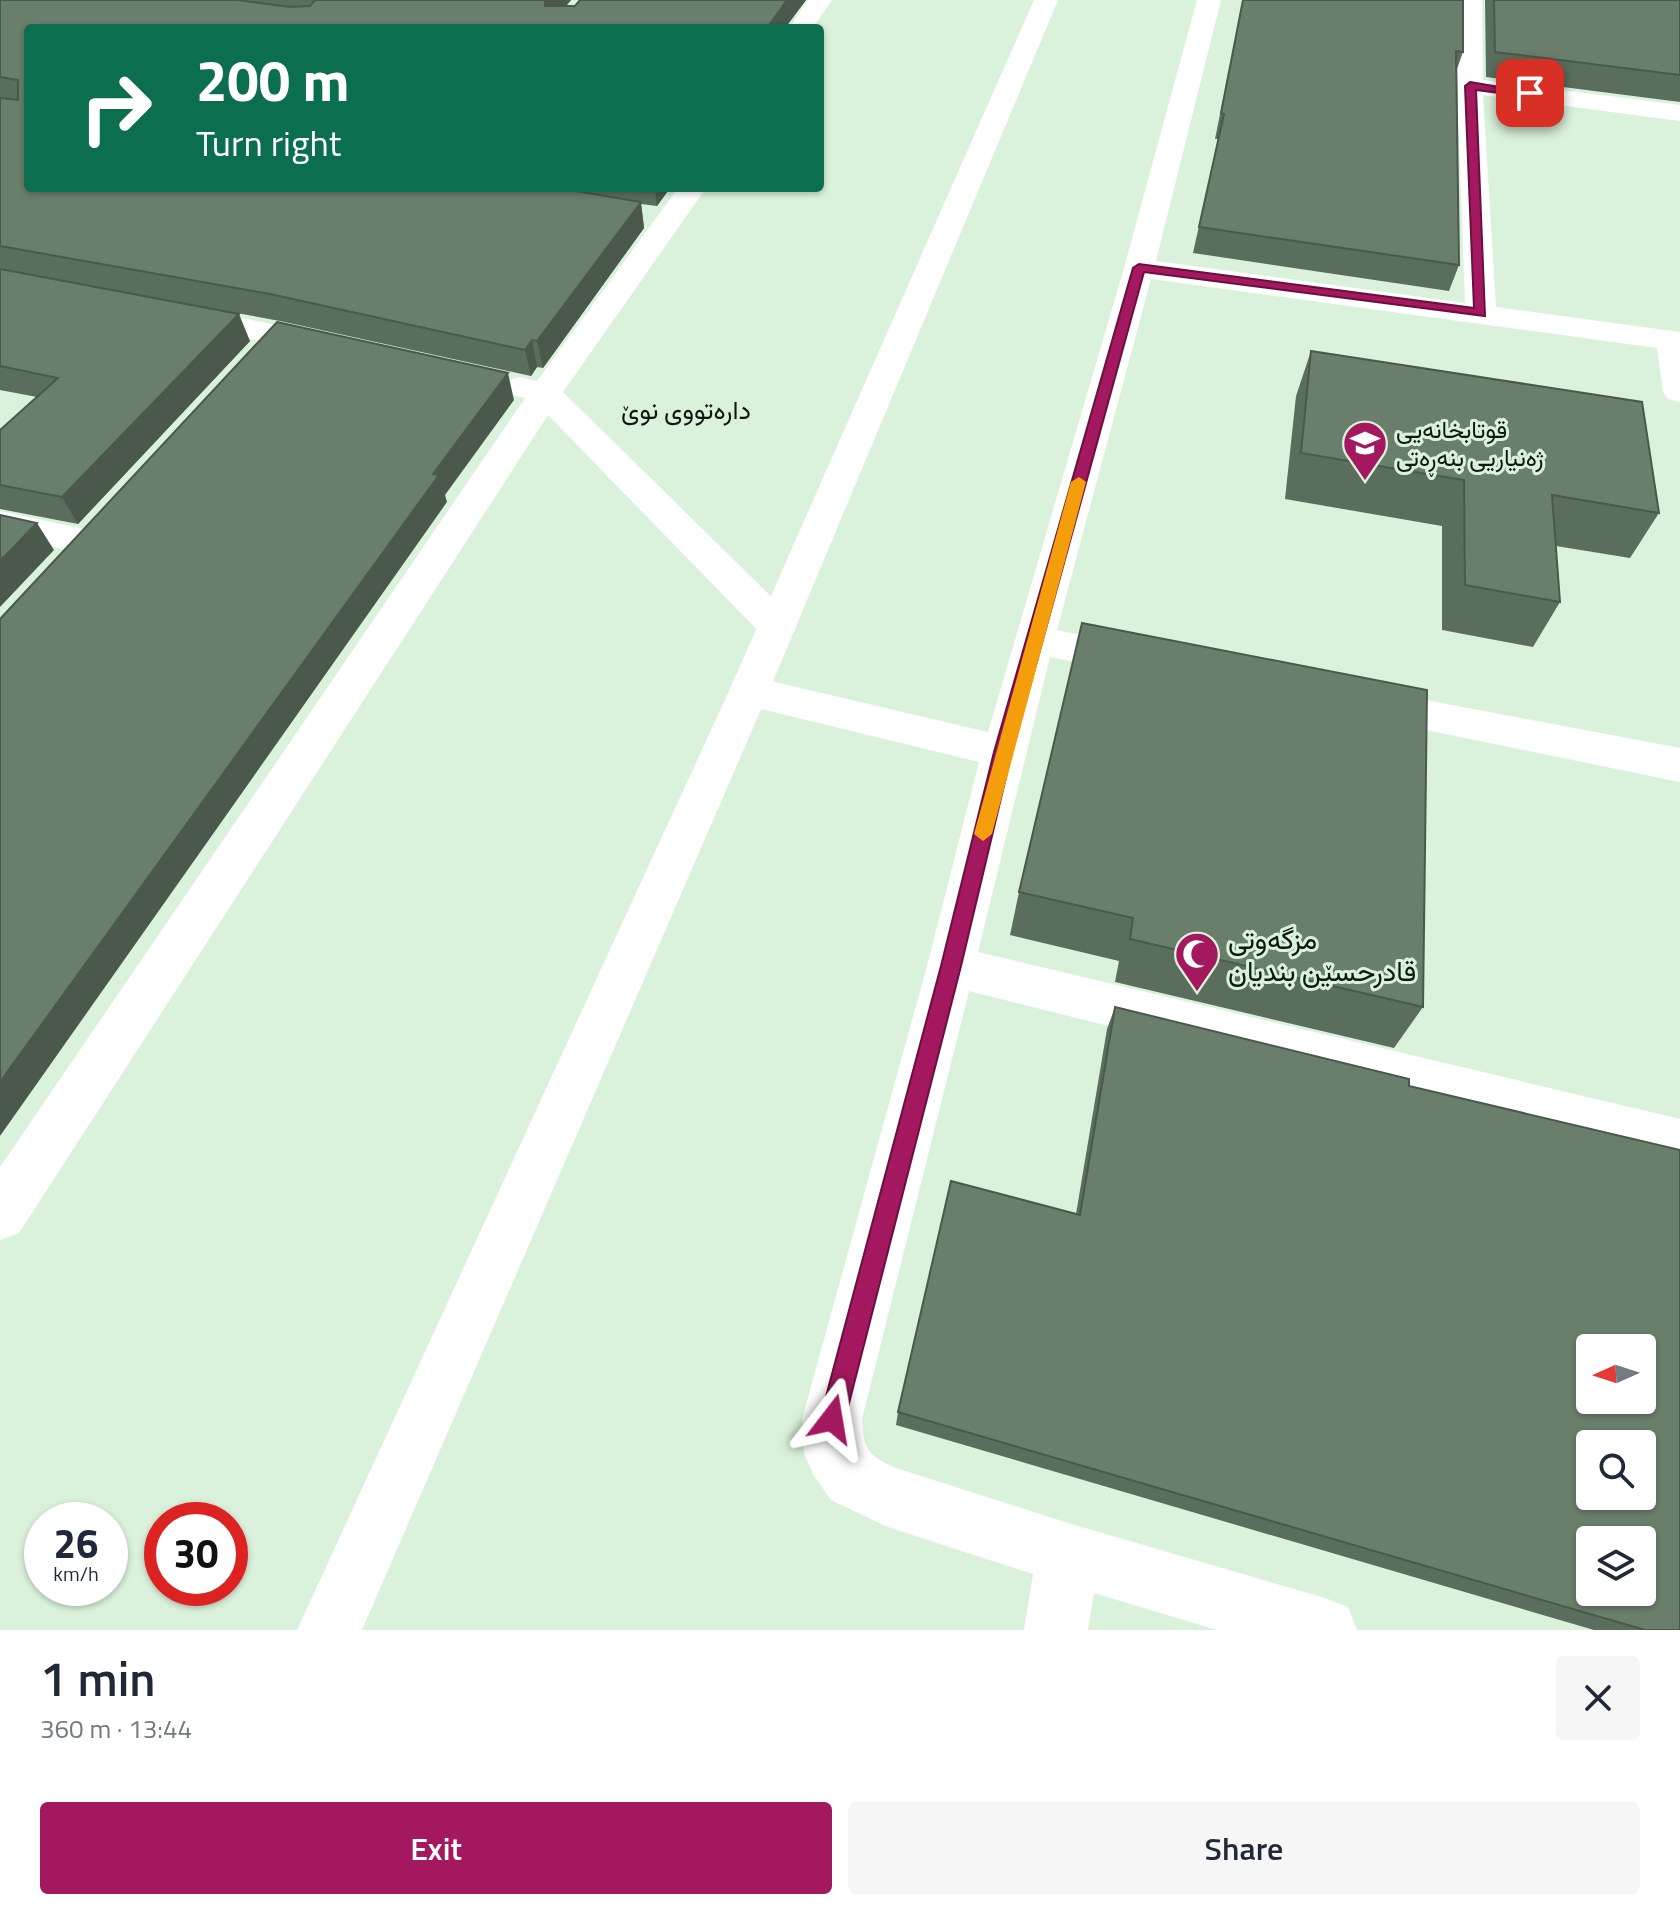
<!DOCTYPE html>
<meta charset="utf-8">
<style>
body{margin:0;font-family:"Titillium Web",Vazirmatn,sans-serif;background:#f6f6f7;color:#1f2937;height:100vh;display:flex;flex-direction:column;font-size:30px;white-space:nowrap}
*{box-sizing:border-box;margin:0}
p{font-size:26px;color:#747a83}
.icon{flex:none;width:44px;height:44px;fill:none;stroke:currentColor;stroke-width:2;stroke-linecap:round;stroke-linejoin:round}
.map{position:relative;height:1630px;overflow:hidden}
.side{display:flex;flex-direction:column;background:#fff;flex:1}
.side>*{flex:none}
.hud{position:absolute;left:24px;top:24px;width:800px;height:168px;border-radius:8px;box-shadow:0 2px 6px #0004;background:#0b6e4f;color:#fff;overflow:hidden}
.needle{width:52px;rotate:267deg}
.fabs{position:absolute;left:1576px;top:1334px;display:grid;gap:16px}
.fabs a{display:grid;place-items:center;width:80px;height:80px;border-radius:8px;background:#fff;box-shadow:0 2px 6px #0004;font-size:40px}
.speed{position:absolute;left:24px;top:1502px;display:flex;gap:16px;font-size:40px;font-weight:700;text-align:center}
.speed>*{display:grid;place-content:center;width:104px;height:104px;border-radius:50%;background:#fff;box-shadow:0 2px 6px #0004;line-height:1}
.speed small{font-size:20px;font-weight:400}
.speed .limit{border:12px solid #d22;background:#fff;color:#111}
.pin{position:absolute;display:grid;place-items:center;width:68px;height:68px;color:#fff;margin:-34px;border-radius:16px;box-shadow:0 4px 12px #0006}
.me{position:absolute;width:88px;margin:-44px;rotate:14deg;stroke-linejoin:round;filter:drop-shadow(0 0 6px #0008)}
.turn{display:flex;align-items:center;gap:28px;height:168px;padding:0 40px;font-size:36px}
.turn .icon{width:104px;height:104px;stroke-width:2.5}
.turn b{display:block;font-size:56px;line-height:68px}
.round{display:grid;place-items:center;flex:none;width:84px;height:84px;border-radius:8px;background:#f6f6f7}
.headline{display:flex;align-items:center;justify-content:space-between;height:136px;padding:0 40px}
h1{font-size:48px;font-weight:600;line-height:60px}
.primary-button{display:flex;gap:16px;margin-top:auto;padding:16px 40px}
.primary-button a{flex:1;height:92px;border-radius:8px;background:#a4185f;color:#fff;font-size:32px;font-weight:600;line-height:92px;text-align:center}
.primary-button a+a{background:#f6f6f7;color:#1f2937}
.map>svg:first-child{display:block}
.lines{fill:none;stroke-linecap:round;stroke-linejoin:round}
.minor{fill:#fff;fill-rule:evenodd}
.tertiary{fill:#fff;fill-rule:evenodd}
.wall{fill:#5b6d5c}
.shaded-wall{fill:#4a594b}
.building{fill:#6a7f6b;stroke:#4a594b;stroke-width:2;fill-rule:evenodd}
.route{fill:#a4185f;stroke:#6b103e;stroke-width:2}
.slow{fill:#f59e0b}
.labels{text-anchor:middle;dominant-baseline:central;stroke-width:6;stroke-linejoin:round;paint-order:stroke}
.far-poi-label{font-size:24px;fill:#101810;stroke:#daf2db;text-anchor:start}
.far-neighbourhood-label{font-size:26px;fill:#101810;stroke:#daf2db}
.poi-label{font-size:28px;fill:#101810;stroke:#daf2db;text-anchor:start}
</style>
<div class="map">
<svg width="1680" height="1630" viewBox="0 0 1680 1630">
<rect width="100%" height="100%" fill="#daf2db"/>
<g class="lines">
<path class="minor" d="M808 0H832L813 28H789Z
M1197 0H1221L1156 261 1465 303 1457 86 1458 0H1482L1483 80 1680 105V121L1483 95 1496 307 1680 332V402L1668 399 1663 392 1657 348 1151 279 1057 630 1150 649 1156 659 1150 669 1136 674 1050 657 978 952 1680 1119V1169L969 991 862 1419C864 1450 867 1455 896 1468L1068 1523 1325 1598 1348 1607 1357 1630H1217L1094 1593 1088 1630H1024L1033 1574 888 1527 831 1500 813 1474 804 1453 802 1419 927 966 979 762 749 706 735 702 729 691 735 680 749 676 988 732 1124 268Z
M678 188H706L563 392 791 616 797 626 791 636 777 640 763 636 548 415 19 1233 0 1240V1167L525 398 508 394 503 387 508 380 520 377 537 381Z
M187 307 327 335 338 338 343 345 338 352 327 355 176 323 171 316 176 309Z
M0 511 103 533 109 542 103 551 90 555 0 535Z
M1368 689 1680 748V782L1353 715 1347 704 1353 693Z"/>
<path class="tertiary" d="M1034 0H1058L769 691 362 1630H297L729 691Z"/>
</g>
<path class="wall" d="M0 0H571L566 6H575L580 0H806L785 28H28V188H670L657 206 641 204 644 228 543 368 537 367 531 376 280 321 154 298 250 341 78 524 0 509V430L37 397 0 390Z
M1243 0 1463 52 1457 69 1459 265 1449 291 1193 253 1218 139H1215Z
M1485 0H1680V102L1486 77Z
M1311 351 1659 513 1630 558 1556 546 1560 602 1533 647 1442 630V526L1285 499 1296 396Z
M1082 623 1423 1007 1394 1048 1115 982 1119 961 1010 935 1019 892Z
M1115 1007 1409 1086 1680 1630H1594L896 1425 898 1412 1076 1214 1107 1029Z"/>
<path class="shaded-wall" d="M546 0H571L549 26 545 2Z
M787 0H806L785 28H767Z
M655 188H670L657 206Z
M641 202 644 228 543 368 537 341Z
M239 314 250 341 78 524 62 497Z
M532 340 537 367 531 376 525 350Z
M508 373 514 400 445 495 447 502 0 1136V1082L433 474Z
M37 523 54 550 0 607V561Z"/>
<path class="building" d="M0 0H238L290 7 310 6 315 0H546L545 2V6H575L580 0H787L767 28H28V188H558L641 202 537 341 532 340 525 350 270 294 0 246V98L18 100V80L0 77Z
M1243 0H1463V52L1456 51 1459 265 1199 227 1224 114 1221 113Z
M1494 0H1680V75L1495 52Z
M0 269 239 314 62 497 0 485V430L58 378 0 366Z
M277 322 508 373 433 474 439 475 0 1082V619Z
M1311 351 1642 402 1659 513 1552 495 1560 602 1465 585 1464 480 1301 453Z
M0 515 37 523 0 561Z
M1082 623 1427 690 1423 1007 1130 939 1133 918 1019 892Z
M1115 1007 1409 1079V1086L1680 1150V1630H1645L898 1412 951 1181 1080 1215ZM1590 1348H1642V1400H1590ZM1590 1444H1642V1496H1590ZM1590 1540H1642V1592H1590Z"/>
<path class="route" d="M1470 82 1535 93 1530 97 1476 90 1485 316 1144 272 1012 752 961 966 845 1419 841 1427 832 1431 824 1427 820 1419 941 966 994 752 1133 268 1139 264 1474 308 1465 86Z"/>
<path class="slow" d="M1079 477 1086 482 992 834 983 841 974 834 1071 482Z"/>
<defs>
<g id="school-pin" transform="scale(2.3)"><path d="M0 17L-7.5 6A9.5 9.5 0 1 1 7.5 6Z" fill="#a4185f" stroke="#daf2db"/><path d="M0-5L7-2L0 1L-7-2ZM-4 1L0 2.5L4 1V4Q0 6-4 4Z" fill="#fff"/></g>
<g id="mosque-pin" transform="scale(2.3)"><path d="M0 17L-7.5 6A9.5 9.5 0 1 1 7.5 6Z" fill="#a4185f" stroke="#daf2db"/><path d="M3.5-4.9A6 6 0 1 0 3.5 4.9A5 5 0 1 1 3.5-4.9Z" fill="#fff"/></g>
</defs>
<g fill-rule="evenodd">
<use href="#school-pin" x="1365" y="443"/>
<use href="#mosque-pin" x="1197" y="954"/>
</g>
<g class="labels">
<g class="far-poi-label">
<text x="1396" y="429">قوتابخانەیی<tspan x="1396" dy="28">ژەنیاریی بنەڕەتی</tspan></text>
</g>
<g class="far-neighbourhood-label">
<text x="686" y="409">دارەتووی نوێ</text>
</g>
<g class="poi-label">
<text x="1228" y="938">مزگەوتی<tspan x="1228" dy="32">قادرحسێن بندیان</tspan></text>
</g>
</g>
</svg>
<div class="fabs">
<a><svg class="needle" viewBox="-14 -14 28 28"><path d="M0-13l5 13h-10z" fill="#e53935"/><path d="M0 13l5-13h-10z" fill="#747a83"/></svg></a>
<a><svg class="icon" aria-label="search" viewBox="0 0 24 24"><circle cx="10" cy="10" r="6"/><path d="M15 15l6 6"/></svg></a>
<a><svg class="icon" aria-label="layers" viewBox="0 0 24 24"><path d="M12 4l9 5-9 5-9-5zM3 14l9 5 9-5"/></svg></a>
</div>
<div class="speed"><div>26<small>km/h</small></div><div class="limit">30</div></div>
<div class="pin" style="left:1530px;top:93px;background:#d93025"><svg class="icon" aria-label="arrive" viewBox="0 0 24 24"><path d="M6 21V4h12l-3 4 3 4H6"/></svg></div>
<svg class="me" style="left:832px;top:1419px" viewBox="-20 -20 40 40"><path d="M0-17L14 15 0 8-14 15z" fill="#a4185f" stroke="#fff" stroke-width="4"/></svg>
<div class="hud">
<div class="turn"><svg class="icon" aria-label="right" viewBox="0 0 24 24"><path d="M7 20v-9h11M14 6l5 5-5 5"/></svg><div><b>200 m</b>Turn right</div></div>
</div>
</div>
<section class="side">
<div class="headline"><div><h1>1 min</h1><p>360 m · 13:44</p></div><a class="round"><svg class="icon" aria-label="close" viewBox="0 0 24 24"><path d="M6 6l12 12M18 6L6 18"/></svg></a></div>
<div class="primary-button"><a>Exit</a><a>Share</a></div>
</section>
